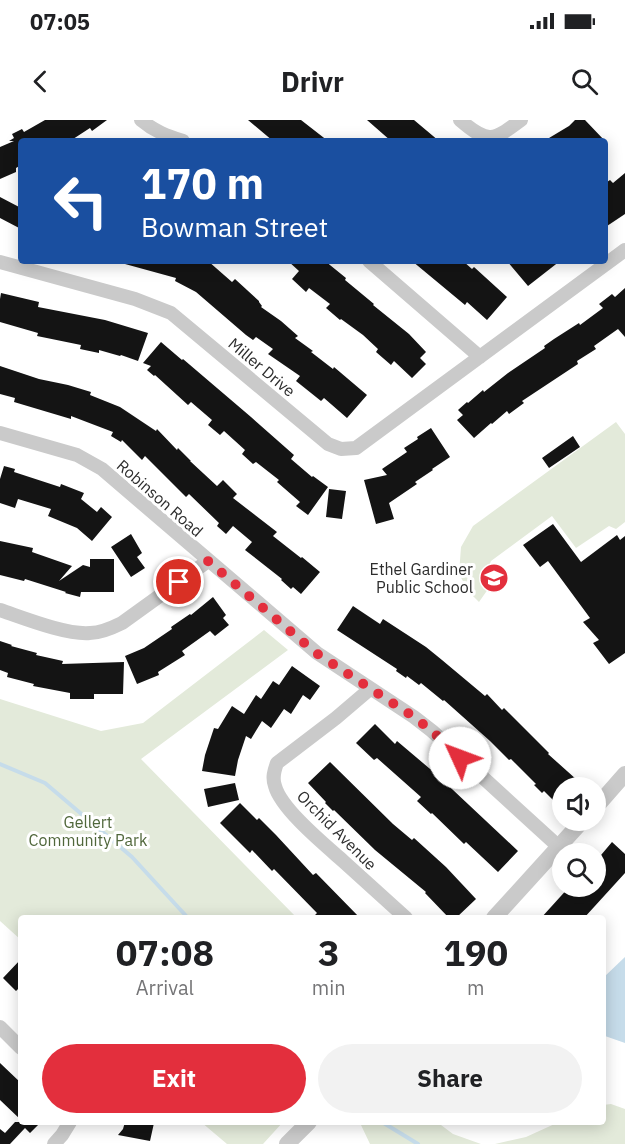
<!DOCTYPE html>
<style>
body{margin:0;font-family:"IBM Plex Sans",sans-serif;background:#f2f2f2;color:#202124;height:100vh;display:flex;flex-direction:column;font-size:22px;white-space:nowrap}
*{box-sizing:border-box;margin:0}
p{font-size:20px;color:#757577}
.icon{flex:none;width:33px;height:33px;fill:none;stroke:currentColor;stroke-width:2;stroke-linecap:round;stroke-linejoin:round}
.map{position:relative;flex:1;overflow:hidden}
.details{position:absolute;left:18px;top:795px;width:588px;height:210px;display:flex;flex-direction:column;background:#fff;border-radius:6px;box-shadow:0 3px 15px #0003}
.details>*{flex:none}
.banner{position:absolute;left:18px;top:18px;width:590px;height:126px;border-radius:6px;box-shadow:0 3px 15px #0003;background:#1a4fa0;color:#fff;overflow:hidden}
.fabs{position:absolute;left:552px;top:657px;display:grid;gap:12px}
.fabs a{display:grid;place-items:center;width:54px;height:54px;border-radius:50%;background:#fff;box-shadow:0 3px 15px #0003;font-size:30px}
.pin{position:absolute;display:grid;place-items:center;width:51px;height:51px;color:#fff;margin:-26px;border:3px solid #fff;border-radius:50%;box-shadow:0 2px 6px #0007}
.me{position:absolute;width:66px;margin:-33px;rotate:313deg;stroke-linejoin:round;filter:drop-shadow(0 0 4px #0008)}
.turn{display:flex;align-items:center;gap:21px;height:126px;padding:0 24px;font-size:27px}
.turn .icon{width:78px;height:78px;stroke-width:2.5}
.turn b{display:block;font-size:42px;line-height:51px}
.eta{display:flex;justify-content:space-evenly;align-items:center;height:102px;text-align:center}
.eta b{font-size:36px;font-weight:700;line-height:42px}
.primary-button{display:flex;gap:12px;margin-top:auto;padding:12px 24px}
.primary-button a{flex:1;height:69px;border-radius:36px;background:#e32f3d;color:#fff;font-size:24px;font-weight:700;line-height:69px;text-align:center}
.primary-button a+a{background:#f2f2f2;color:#202124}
.status{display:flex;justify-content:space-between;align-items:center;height:42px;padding:0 30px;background:#fff;direction:ltr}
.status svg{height:16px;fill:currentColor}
header{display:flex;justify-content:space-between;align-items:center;height:78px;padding:0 24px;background:#fff;font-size:27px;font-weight:700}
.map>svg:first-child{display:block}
.green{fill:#e3eada}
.water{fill:#c6dcea}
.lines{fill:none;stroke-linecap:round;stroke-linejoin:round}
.stream{stroke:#c6dcea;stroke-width:4}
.building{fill:#141414}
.minor{stroke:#cacaca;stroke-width:14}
.tertiary{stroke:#cacaca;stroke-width:16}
.route{stroke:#e32f3d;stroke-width:10;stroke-dasharray:0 18}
.labels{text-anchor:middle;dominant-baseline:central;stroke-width:6;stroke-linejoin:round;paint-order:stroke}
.street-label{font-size:16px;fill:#2d2d2d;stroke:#fff}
.poi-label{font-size:16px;fill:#2d2d2d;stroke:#fff;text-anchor:end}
.park-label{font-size:16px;fill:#50673b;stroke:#fff}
</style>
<div class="status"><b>07:05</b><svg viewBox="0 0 49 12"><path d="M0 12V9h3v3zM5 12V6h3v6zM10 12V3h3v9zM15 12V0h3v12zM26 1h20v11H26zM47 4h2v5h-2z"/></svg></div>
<header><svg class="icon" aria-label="back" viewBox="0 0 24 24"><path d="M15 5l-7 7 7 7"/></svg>Drivr<svg class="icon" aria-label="search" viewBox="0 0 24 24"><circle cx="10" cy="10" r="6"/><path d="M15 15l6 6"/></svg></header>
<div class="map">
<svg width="625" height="1024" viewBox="0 0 625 1024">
<rect width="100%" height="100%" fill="#fff"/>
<path class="green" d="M616 302 625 314V402L616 409 609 406 576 428 552 396 491 441 487 451 493 462 479 482 469 472 459 454 461 427 473 406Z
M264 510 288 530 141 639 297 798H21V820L0 801V579L101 611 143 603Z
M611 984 625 989V1024H495L526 1017 559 1002H603V985Z
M201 1002H283L263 1024H227Z
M358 1002H437L453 1014 481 1024H370L361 1005Z"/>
<path class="water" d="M625 837V923L605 916 603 917V858Z"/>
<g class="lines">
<path class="stream" d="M0 644 45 663 132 737 188 798
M382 1002 418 1024"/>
</g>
<path class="building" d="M45 0H107L92 11 90 8 70 21H21V45L16 48V52L0 59V27L14 21H9L14 18 12 14 22 9 24 12Z
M248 0H301L328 21H273Z
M367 0H414L439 21H391Z
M575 0H585L605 21H544L569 6Z
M625 53V94L604 108V64L610 60 613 63Z
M0 77 21 88V109L0 98Z
M125 141H208L232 162 235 159 259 181V182L262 186 261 187 281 201 298 216 295 218 313 231 311 232 333 249 334 247 367 275 347 298 324 278 321 281 296 261 300 256 268 234 273 229 256 217 253 220 246 215 196 172 175 161 176 158 125 144Z
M288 141H325L346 158 345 160 374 184 373 185 409 214 426 232 420 238 426 244 412 258 394 241 391 245 376 232 378 229 363 215 341 199 340 200 326 188 330 184 309 168 306 172 292 159 299 151Z
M412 141H463L472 149 474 147 507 177 487 200 467 182 465 185Z
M507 141H560L528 166Z
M625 168V217L618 209 594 226 596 229 577 241 578 244 522 281 524 283 509 294 507 291 492 304 491 303 474 318 457 300 463 295 458 290 467 282 468 283 483 270 484 272 508 253 545 228 544 226 554 219 579 203 580 205 603 188 599 184 612 174 615 177Z
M1 173 39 182 38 187 105 200 148 213 138 241 121 235 120 236 99 230V233L80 229 81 225 37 216 38 213 0 202V179Z
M161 222 182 240 183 239 251 297 294 335 291 339 312 357 313 356 328 367 308 395 296 386 300 382 277 362 279 360 256 342 253 344 242 334 245 330 224 311 220 315 208 305 212 300 191 282 188 285 155 255 154 256 147 250 151 246 143 243Z
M0 246 39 259 68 265 91 272 90 275 120 287 156 311 157 309 177 330 178 328 191 341H190L217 366 223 360 237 374 233 378 277 412 273 416 301 438 302 437 320 452 301 474 293 467 291 469 281 460 282 459 245 430 252 422 233 406 226 414 217 406 219 403 189 374 186 377 145 336 142 340 122 320 121 322 111 316 113 312 71 296V299L14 282 15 278 0 274Z
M431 308 450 337 432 349 433 350 415 362 417 364 389 383 394 399 376 404 364 360 387 355 382 349 407 332 404 328 418 319 417 317Z
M573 316 580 327 549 348 542 338Z
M4 346 15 349 14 352 60 367 61 364 84 373 81 379 97 392 101 387 112 397 92 421 77 408 48 396 51 389 18 379 15 388 0 383V359Z
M329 369 346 371 342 399 326 397Z
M553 404 581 442 617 415 620 420 625 416V533L609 544 593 523 599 520 583 502 590 498 548 441 540 447 523 425Z
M131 414 142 433 137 437 145 448 131 457 111 427Z
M0 421 33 428 32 432 72 446 59 461 83 445 90 447V439H114V472H81L80 477 65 473 66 472 25 459 24 461 0 455Z
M213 477 226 495 223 498 229 505 215 516 210 511 182 531 185 535 158 552 159 555 137 564 125 536 144 528 172 509 171 507 190 494 191 495Z
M353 486 380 504 383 499 426 527 442 540 485 576 487 574 502 590 504 588 549 633 548 634 586 668H562V689L544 671 542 673 534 665 536 664 511 639 509 640 490 621 444 580 443 581 421 563 419 565 407 556 406 558 396 551 397 549 337 510Z
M0 521 12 525 11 526 37 533 36 535 63 541 62 544 124 542 123 574H94V579H70V573L33 566 34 564 7 557 8 553 0 550Z
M292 546 320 566 310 580 303 575 291 594 284 589 271 608 262 601 251 619 246 616 238 640 235 656 202 651 205 635 214 608 218 609 232 586 244 594 256 575 261 579 273 561 279 565Z
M375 604 395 624 397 621 436 654 518 731 498 752 466 722 464 724 432 693 431 694 417 681 421 677 377 638 374 640 356 623Z
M330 642 393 704 412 720 414 718 446 747 476 779 456 798H449L425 773 426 772 375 730 334 690 333 691 325 683 326 682 308 663Z
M235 663 239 680 208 687 204 669Z
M240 683 257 700 259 698 276 715 313 755 316 753 360 798H312L317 793 274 749 272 751 252 730 250 733 220 703Z
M612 722 625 734V753L584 798H541L570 766H596V741Z
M21 839V866L16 871 3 858Z
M0 943 21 963V1000L0 980Z
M15 1002H41L30 1013 25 1008 10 1024H0V1009L5 1013Z
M125 1002 154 1003 150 1021 118 1015 123 1009Z"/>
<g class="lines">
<path class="minor" d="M141 0C154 11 167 16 183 21
M460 0C488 24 493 21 521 0
M369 141 480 237
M0 142 135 179 171 193 328 324 341 329 356 328 625 130
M0 313 77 335 102 349 317 533 414 597 432 611 559 727
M0 490C24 498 66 515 90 513 101 513 112 508 122 503L208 441
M370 569 336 598 277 643C274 651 272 658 275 666 281 689 325 725 343 741 364 760 385 779 406 798
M0 907 21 928
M54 1024 62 1015 70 1002"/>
<path class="tertiary" d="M596 687 625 654
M494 798 583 700
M287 1024 309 1002"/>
</g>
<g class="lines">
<path class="route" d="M179 462 208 441 316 533 414 597 432 611 460 638"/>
</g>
<defs>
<g id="school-disc" transform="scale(1.5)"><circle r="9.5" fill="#e32f3d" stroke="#fff"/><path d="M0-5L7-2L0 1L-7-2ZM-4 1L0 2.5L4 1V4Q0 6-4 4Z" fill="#fff"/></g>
</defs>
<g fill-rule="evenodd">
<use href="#school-disc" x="494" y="458"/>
</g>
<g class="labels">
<g class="street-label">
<text transform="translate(262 247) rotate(40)">Miller Drive</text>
<text transform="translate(160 378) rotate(41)">Robinson Road</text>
<text transform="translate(337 710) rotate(45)">Orchid Avenue</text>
</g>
<g class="poi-label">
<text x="473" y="449">Ethel Gardiner<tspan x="473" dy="18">Public School</tspan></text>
</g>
<g class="park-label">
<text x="88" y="702">Gellert<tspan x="88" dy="18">Community Park</tspan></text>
</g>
</g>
</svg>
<div class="fabs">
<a><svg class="icon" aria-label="sound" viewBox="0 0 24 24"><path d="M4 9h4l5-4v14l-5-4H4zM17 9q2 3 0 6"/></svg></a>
<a><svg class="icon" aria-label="search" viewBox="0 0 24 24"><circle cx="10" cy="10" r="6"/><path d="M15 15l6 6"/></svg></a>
</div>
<div class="pin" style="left:179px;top:462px;background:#d93025"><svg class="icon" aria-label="arrive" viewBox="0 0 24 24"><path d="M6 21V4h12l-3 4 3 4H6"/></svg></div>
<svg class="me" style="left:460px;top:638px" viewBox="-20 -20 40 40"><circle r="19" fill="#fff"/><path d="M0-13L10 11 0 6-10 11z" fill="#e32f3d"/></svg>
<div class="banner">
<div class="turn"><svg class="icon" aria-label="left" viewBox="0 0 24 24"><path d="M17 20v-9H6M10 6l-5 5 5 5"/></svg><div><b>170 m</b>Bowman Street</div></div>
</div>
<section class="details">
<div class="eta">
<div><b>07:08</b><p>Arrival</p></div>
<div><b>3</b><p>min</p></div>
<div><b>190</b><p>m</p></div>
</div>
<div class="primary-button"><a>Exit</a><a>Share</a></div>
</section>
</div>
